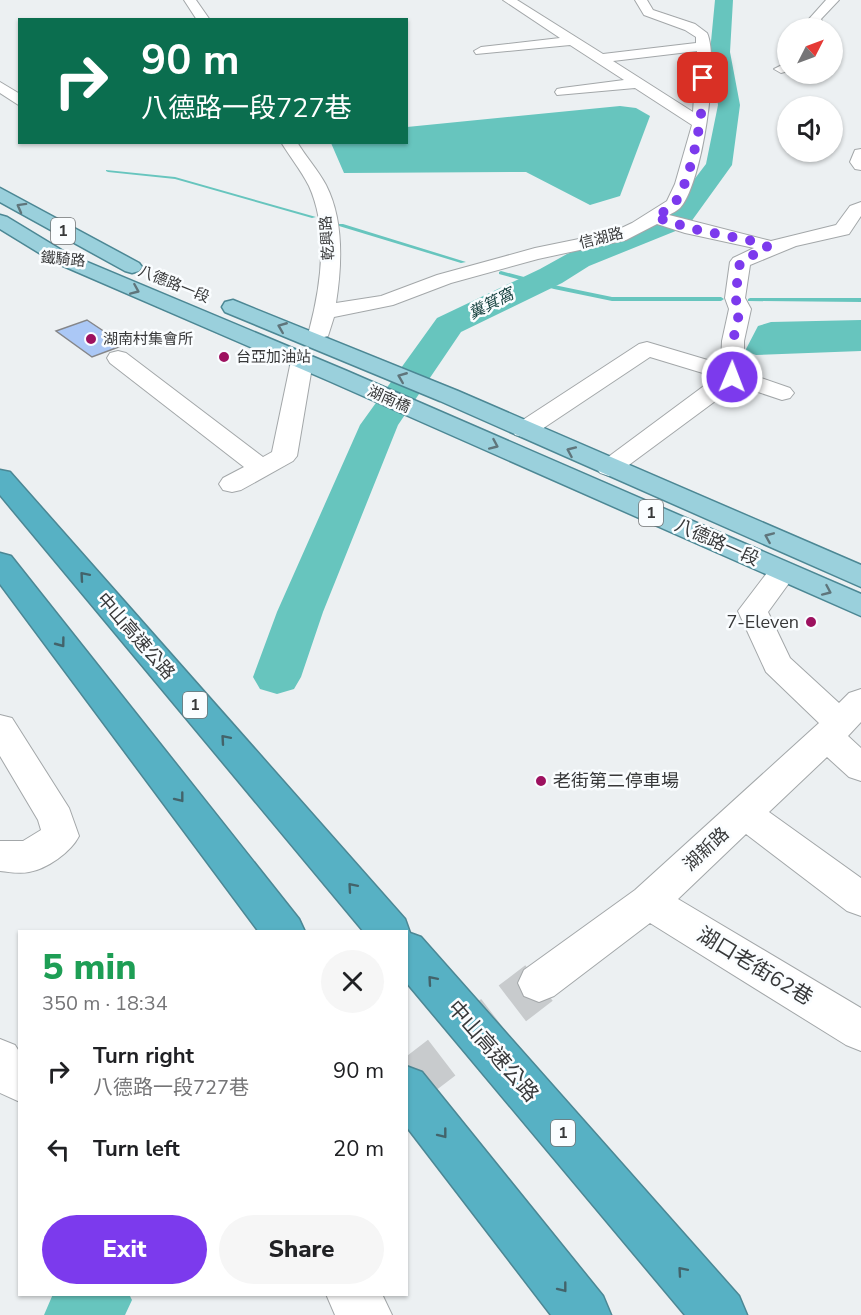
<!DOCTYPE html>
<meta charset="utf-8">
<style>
body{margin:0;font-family:"Nunito Sans","Noto Sans TC",sans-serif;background:#f6f6f6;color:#202124;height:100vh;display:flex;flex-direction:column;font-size:22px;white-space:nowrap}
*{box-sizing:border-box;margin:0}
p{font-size:20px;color:#757577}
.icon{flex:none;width:33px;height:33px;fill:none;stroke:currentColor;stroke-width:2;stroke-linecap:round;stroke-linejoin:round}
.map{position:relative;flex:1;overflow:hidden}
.panel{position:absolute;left:18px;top:930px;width:390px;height:366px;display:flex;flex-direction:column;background:#fff;border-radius:0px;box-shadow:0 2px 4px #0004}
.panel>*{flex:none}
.hud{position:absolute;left:18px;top:18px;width:390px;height:126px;border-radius:0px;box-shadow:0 2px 4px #0004;background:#0b6e4f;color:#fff;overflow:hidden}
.needle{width:39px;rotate:48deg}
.controls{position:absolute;left:777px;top:18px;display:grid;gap:12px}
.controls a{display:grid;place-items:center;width:66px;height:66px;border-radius:50%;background:#fff;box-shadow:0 2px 4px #0004;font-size:30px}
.pin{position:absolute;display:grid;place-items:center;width:51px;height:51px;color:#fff;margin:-26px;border-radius:12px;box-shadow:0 3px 9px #0006}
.me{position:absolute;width:66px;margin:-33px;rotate:1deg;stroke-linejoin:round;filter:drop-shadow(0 0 4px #0008)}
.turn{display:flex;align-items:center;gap:21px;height:126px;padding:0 24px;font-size:27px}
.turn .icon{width:78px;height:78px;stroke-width:2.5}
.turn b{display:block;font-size:42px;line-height:51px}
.round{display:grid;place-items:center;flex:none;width:63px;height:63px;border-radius:32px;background:#f6f6f6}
.headline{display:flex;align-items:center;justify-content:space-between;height:102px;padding:0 24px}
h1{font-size:36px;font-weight:800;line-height:45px;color:#1e9e55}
.button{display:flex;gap:12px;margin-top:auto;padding:12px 24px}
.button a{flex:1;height:69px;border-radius:36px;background:#7c3aed;color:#fff;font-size:24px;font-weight:800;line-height:69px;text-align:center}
.button a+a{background:#f6f6f6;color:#202124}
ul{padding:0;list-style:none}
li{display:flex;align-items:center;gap:18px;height:78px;padding:0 24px}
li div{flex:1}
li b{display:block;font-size:22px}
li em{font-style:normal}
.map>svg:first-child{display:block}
.water{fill:#67c5be}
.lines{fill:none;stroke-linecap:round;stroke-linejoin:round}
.stream{fill:#67c5be;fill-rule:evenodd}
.river{fill:#67c5be;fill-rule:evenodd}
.building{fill:#abc8f6;stroke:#858689;stroke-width:1.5}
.minor-tunnel{stroke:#c8cbcd;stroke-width:45;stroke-dasharray:45 22;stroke-linecap:butt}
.minor-casing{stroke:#a3a7a9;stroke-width:2}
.major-casing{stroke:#4c8794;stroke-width:3}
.highway-casing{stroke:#4c8794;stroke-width:3}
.minor{fill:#fff;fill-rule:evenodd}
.major{fill:#9ad0dc;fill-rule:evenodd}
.highway{fill:#57b1c4;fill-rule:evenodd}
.oneway{stroke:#5f757b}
.oneway2{stroke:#43636a}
.route{stroke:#7c3aed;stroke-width:10;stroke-dasharray:0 18}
.poi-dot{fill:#9d115f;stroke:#fafdff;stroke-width:2}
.labels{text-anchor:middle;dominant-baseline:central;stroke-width:5;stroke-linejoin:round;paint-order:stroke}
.far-street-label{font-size:15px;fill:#38393a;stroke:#fafdff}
.far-poi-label{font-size:15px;fill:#38393a;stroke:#fafdff;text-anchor:start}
.shield{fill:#fafdff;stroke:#727475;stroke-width:1.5}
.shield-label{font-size:16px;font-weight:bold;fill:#38393a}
.far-water-label{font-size:16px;font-style:italic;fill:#184341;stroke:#fafdff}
.street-label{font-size:18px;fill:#38393a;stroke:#fafdff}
.poi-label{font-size:18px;fill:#38393a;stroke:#fafdff;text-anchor:end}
.near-street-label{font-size:21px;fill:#38393a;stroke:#fafdff}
</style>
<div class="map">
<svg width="861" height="1315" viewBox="0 0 861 1315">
<rect width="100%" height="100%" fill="#ecf0f2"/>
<path class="water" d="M620 106 636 108 650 116 620 196 590 205 526 172 344 173 331 143 406 142 407 127Z
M861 320V351L756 355 745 351 758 326 771 322Z"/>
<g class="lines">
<path class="stream" d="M106 170 175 177 316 217 312 218 175 179 108 172 106 171Z
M339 224H343L466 262 461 263 339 226Z
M501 271 554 285 612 297H721L724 299 721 301H612L554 289 499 274V272Z
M750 298H861V302L748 301V299Z"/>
<path class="river" d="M715 0H733L730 52 740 105 732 165 688 226 589 266 562 283 461 332 398 425 323 612 301 677 294 689 277 694 260 689 253 677 277 612 360 425 437 318 540 269 567 254 668 214 706 164 718 105 710 52Z
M53 1294H129L132 1300 125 1315H44Z"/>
</g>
<path class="building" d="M87 320 105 332 124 345 92 357 56 331Z"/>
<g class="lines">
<path class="minor-tunnel" d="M406 1085 539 983"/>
<g class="minor-casing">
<path id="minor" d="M184 0H196L210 20H197Z
M503 0H517L603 54 696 43V37L685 30 644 15 635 0H647L653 10 695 24 707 33C720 60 702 186 680 208 677 211 672 213 669 215L771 241 836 225 850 206 861 202V216L849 234 796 246 750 265 745 298 751 309 744 341V372L790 388 794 393 790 398 782 400 737 385 618 473 609 476 600 473 596 468 600 463 716 377 650 357 533 435 524 437 515 435 512 430 515 425 639 344 647 342 721 364 722 341 729 309 725 298 730 262 733 258 754 248 685 233 657 224 626 240 538 259 451 283 393 305 334 317 328 336 320 338 312 336 309 331C321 286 329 230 309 186 301 170 290 157 281 142H297C306 157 318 170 326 185 344 220 342 265 336 303L381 296 437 275 535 248 613 232 632 223 667 201 675 184 692 125 635 88 557 95 555 92 557 89 562 88 624 80 570 45 476 54 474 51 481 47 560 38ZM697 51 693 112 613 61Z
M826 0H839L821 19 825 28H813L809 19Z
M788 62V71L781 73 774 69Z
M0 82 20 94V106L0 93Z
M861 149V170L855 169 850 162 855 150Z
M118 351 126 353 263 457 272 452 291 361 294 356 302 354 310 356 313 361 297 456 293 461 241 490 232 492 223 490 219 484 223 478 244 467 110 363 107 358 110 353Z
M783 563 793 565 797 572 768 612 790 658 839 703 849 693 861 689V722L848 736 861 748V781L849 777 827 757 769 812 861 878V916L847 911 746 834 678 899 861 1008V1051L846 1045 650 923 554 996 539 1002 524 996 518 983 524 970 635 890 819 723 766 672 738 611 773 565Z
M0 715 12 718 69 808 79 836C71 852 47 869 29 872 20 874 9 872 0 871V841H23L41 830 38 820 0 756Z
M0 1039 15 1045 20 1053V1102L0 1093Z
M326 1294H382L392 1315H335Z"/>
</g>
<g class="major-casing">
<path id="major" d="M0 188 139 263 142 267 139 271 132 273 125 271 0 202Z
M0 215 7 217 68 254 347 371 861 594V616L329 381 54 262 0 229Z
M233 300 458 391 861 565V587L440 401 225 312 222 307 225 302Z"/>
</g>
<g class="highway-casing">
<path id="highway" d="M0 470 10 472 405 919 410 933 421 937 739 1296 747 1315H685L406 982V932H364L0 495Z
M0 553 11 556 299 919 305 932H259L0 584Z
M406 1066 422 1072 603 1296 611 1315H551L406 1126Z"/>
</g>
<use href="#minor" class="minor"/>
<use href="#major" class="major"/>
<use href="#highway" class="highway"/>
</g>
<defs><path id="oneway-chevron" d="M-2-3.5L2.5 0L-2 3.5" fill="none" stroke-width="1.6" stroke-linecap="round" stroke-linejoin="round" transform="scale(1.5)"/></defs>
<g class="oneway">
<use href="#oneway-chevron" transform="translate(21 207) rotate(-151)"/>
<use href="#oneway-chevron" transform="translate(135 290) rotate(23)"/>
<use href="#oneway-chevron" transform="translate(282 327) rotate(-158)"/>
<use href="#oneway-chevron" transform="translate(402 377) rotate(-158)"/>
<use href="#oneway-chevron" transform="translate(494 445) rotate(24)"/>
<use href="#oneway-chevron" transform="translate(571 451) rotate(-156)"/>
<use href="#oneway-chevron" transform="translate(769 537) rotate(-157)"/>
<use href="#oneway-chevron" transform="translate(827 591) rotate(24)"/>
</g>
<g class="oneway2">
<use href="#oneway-chevron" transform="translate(84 576) rotate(-131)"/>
<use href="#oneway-chevron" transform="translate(61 643) rotate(53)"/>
<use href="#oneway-chevron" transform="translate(225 739) rotate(-131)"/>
<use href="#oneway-chevron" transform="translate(180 798) rotate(52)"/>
<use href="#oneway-chevron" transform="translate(352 887) rotate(-131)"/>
<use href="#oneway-chevron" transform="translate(432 980) rotate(-131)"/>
<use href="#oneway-chevron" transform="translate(443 1134) rotate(52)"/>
<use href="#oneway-chevron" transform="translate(682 1271) rotate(-131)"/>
<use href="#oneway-chevron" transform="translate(563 1288) rotate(52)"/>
</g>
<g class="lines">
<path class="route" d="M703 78C705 107 692 181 674 204 670 209 661 213 655 217L693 229 753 241 768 247 740 262 735 298 740 309 733 341 732 377"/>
</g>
<g class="poi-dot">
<circle cx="91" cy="339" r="6"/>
<circle cx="224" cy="357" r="6"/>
<circle cx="811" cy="622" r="6"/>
<circle cx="541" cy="781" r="6"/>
</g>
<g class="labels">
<g class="far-street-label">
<text transform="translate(327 238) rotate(-94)">乾興路</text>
<text transform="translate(601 238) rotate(-14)">信湖路</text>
<text transform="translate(63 259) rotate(5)">鐵騎路</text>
<text transform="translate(174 284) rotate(22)">八德路一段</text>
<text transform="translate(389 399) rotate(24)">湖南橋</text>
</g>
<g class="far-poi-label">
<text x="103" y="339">湖南村集會所</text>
<text x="236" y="357">台亞加油站</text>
</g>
<g class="shield">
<rect x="51" y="218" width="24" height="26" rx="4.5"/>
<rect x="639" y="500" width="24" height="26" rx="4.5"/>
<rect x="183" y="692" width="24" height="26" rx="4.5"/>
<rect x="551" y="1120" width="24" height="26" rx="4.5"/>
</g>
<g class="shield-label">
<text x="63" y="231">1</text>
<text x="651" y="513">1</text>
<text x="195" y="705">1</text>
<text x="563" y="1133">1</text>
</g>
<g class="far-water-label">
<text transform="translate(491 304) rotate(-27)">糞箕窩</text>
</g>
<g class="street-label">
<text transform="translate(717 542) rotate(24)">八德路一段</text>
<text transform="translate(136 636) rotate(49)">中山高速公路</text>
<text transform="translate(706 849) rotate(-43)">湖新路</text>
</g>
<g class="poi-label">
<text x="799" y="622">7-Eleven</text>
<text x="553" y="781" text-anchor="start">老街第二停車場</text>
</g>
<g class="near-street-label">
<text transform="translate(755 966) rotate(31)">湖口老街62巷</text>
<text transform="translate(493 1051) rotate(49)">中山高速公路</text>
</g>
</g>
</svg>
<div class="controls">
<a><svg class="needle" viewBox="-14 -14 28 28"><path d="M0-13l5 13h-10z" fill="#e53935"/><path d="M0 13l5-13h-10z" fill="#757577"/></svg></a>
<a><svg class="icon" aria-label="sound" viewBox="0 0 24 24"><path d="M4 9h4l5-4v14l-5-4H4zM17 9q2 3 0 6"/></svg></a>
</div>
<div class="pin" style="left:703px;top:78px;background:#d93025"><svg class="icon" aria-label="arrive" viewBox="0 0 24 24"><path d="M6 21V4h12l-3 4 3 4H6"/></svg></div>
<svg class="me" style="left:732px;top:377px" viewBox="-20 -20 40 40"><circle r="17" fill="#7c3aed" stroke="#fff" stroke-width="3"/><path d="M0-11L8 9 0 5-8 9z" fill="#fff"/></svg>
<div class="hud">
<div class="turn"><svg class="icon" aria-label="right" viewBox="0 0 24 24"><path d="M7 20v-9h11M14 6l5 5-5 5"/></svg><div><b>90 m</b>八德路一段727巷</div></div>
</div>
<section class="panel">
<div class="headline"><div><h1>5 min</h1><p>350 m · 18:34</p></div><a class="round"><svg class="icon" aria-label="close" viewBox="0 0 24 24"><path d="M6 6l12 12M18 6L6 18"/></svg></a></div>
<ul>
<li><svg class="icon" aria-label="right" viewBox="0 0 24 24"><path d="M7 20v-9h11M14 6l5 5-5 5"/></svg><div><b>Turn right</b><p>八德路一段727巷</p></div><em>90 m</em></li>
<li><svg class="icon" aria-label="left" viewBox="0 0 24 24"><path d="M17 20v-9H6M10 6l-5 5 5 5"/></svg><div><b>Turn left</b></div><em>20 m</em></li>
</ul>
<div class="button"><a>Exit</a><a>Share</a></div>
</section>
</div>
